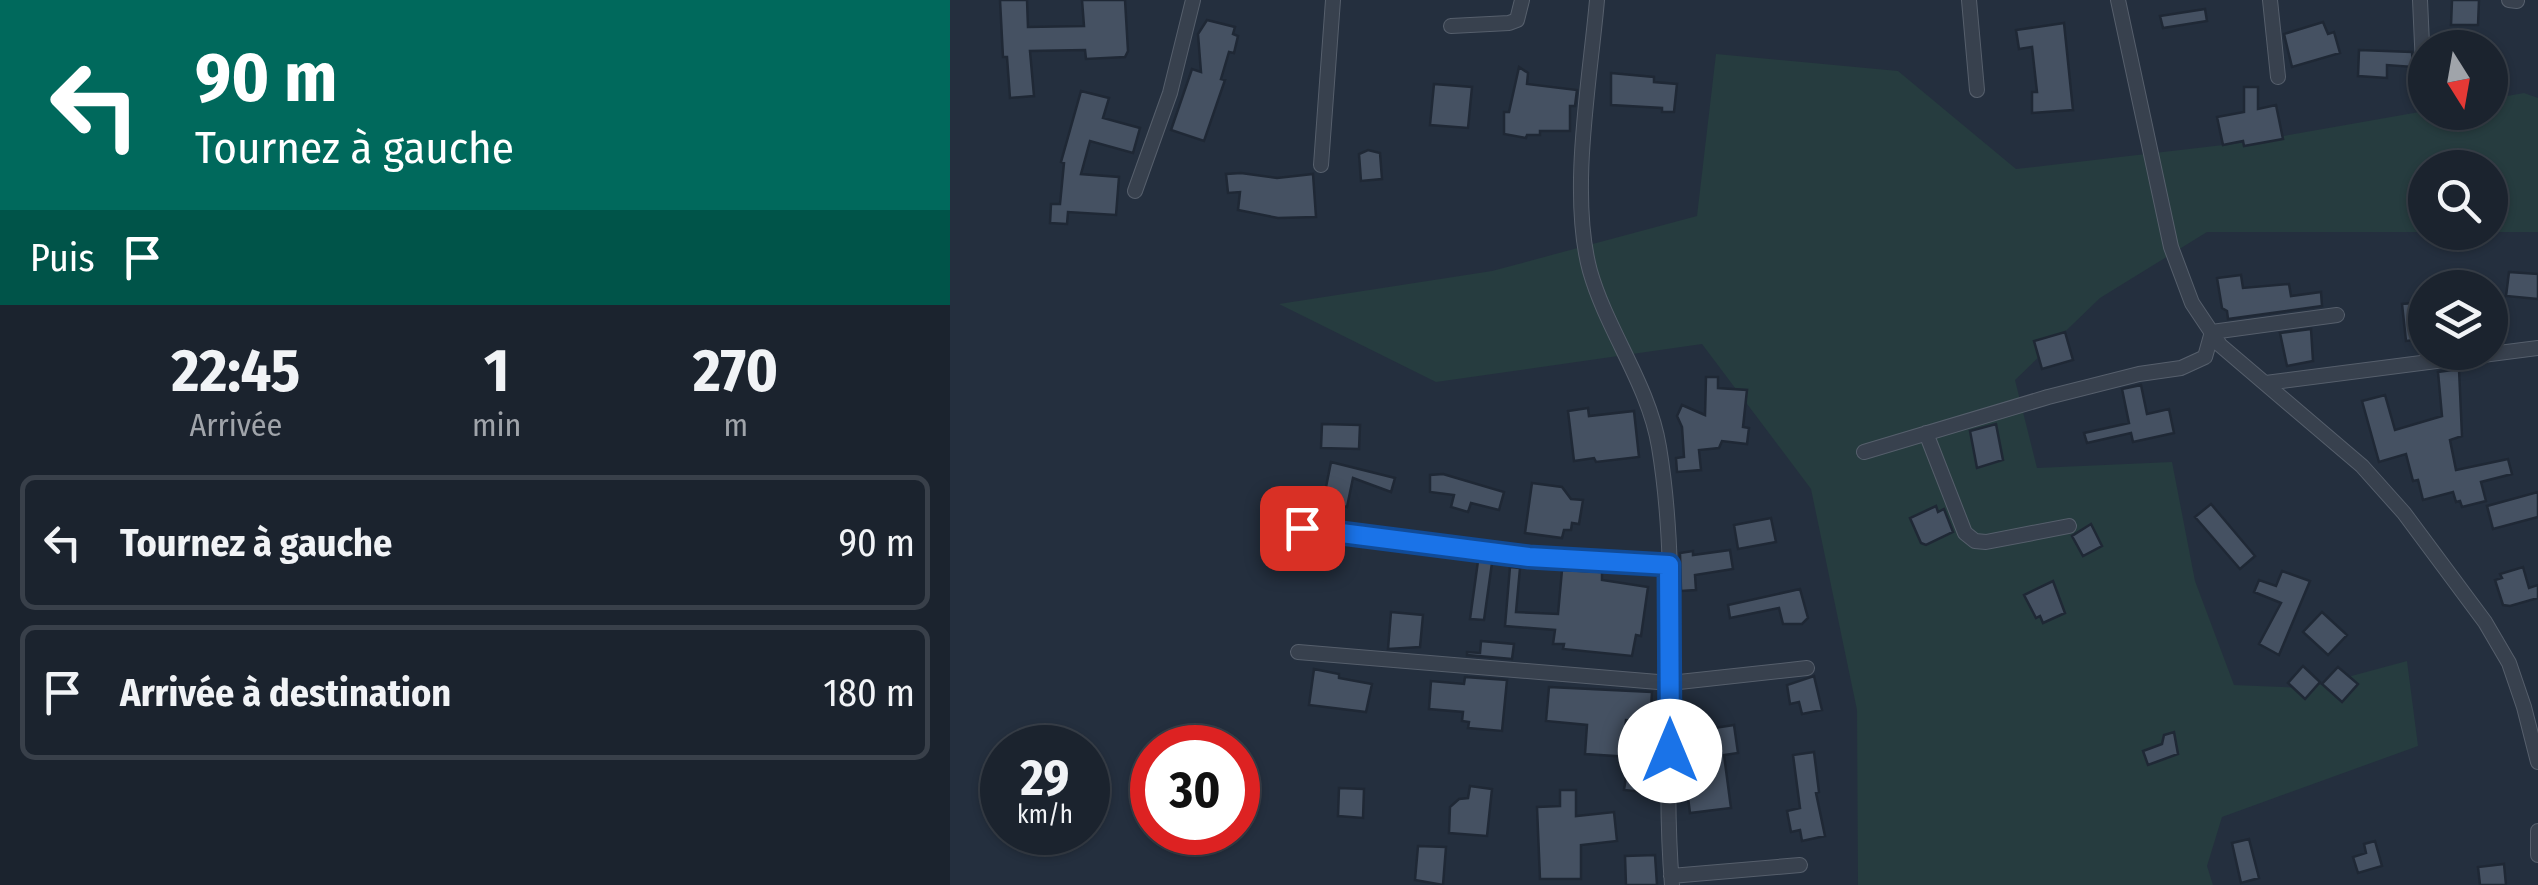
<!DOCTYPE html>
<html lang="fr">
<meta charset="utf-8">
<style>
body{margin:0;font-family:"Fira Sans Condensed",sans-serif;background:#242b36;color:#f1f3f6;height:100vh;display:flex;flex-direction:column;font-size:38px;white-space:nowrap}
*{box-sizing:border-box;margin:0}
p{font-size:32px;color:#a0a4aa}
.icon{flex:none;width:55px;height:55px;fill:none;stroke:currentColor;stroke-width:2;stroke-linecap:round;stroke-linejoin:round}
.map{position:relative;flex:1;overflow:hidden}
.details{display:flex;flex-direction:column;background:#1b232e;width:950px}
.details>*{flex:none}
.hud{background:#00695c;color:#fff;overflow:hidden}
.needle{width:65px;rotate:169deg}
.controls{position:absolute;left:1458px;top:30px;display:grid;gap:20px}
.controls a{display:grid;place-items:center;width:100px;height:100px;border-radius:50%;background:#1b232e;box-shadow:0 2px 8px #0004,0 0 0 2px #39404a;font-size:50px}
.speed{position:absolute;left:30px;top:725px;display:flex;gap:20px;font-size:50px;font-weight:700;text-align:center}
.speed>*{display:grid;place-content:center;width:130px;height:130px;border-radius:50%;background:#1b232e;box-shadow:0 2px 8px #0004,0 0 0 2px #39404a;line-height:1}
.speed small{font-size:25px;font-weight:400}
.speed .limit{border:15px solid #d22;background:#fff;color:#111}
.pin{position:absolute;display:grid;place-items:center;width:85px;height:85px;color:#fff;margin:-42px;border-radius:20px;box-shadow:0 5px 15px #0006}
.me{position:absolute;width:110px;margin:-55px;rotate:0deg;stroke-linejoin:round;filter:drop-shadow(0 0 8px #0008)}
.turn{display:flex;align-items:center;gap:35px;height:210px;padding:0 30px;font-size:45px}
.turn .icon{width:130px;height:130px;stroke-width:2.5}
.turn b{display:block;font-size:70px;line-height:85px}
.then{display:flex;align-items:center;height:95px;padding:0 30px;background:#0003;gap:20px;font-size:38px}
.eta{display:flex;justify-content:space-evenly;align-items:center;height:170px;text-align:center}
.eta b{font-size:60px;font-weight:700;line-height:70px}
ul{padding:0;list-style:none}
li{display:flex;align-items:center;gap:30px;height:135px;margin:0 20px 15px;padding:0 10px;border:5px solid #39404a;border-radius:15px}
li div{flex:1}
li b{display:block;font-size:38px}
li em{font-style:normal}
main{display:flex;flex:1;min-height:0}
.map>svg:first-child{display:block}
.green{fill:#263c3f}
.building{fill:#455162;stroke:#1f2835;stroke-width:2.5}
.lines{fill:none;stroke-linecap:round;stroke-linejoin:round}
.minor-casing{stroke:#565f6c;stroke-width:16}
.minor{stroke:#38414e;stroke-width:14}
.route-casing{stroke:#114b97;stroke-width:25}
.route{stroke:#1a73e8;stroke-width:18}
</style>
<main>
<section class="details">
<div class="hud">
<div class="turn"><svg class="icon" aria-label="left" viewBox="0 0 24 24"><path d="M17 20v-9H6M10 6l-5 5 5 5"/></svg><div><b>90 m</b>Tournez à gauche</div></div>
<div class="then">Puis<svg class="icon" aria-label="arrive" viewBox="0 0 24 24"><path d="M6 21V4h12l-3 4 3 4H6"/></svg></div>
</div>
<div class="eta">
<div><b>22:45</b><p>Arrivée</p></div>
<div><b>1</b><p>min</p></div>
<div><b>270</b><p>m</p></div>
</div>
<ul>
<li><svg class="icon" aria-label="left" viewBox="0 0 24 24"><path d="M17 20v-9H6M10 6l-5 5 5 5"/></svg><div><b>Tournez à gauche</b></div><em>90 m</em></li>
<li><svg class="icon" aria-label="arrive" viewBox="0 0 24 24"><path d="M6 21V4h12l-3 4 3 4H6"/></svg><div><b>Arrivée à destination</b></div><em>180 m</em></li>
</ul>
</section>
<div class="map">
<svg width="1588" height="885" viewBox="0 0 1588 885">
<rect width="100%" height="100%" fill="#242f3e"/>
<path class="green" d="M766 54 948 71 1066 169 1299 142 1475 111 1540 112V99L1574 93 1588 98V232H1540V168H1475V232H1257L1150 298 1065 380 1087 468 1222 462 1245 581 1284 685 1357 688 1457 661 1468 746 1272 817 1257 866 1263 885H908L907 710 861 489 752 344 486 382 329 304 542 271 747 216Z"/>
<path class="building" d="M50 0H77L78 27 134 26 132 0H175L178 51 175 57 136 59 135 50 80 51 84 96 60 98 57 57H53Z
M1502 0H1529L1528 25H1501Z
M1255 9 1257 21 1213 28 1210 16Z
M257 20 285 27 283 34 288 36 284 53 279 52 271 79 275 80 254 141 221 130 242 69 251 72 248 34Z
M1373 22 1378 34 1384 32 1390 53 1342 67 1334 34Z
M1114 23 1123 110 1082 113V92H1087L1082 47 1069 49 1066 30Z
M1409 50 1462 52 1463 67 1437 65V78L1408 76Z
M569 67 578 73 577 84 627 90 625 106H620V131H590V135H577L576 138 554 134V112H559Z
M661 73 704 77V82L727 84 724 112H712V108L661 105Z
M484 84 522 87 518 128 480 125Z
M1294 87H1308V109L1326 105 1333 139 1294 146 1293 141 1273 145 1267 117 1294 112Z
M131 91 159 98 153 118 190 128 183 153 140 141 131 174 169 177 166 215 118 212 117 224 100 223 101 204H110L114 163 111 162Z
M418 150 430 153 432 179 411 181 409 154Z
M291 173 327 178 363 174 366 217 328 218 288 210 290 192 278 193 276 174Z
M1559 272 1588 274V299L1556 296Z
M1291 275 1293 288 1339 284 1341 296 1371 292 1372 306 1278 319 1277 311 1272 308 1267 278Z
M1475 302V339L1456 341 1452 304Z
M1361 329 1363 361 1337 366 1330 333Z
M1115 332 1123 360 1092 369 1084 341Z
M1509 369 1512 436 1500 440 1506 470 1558 459 1562 474 1531 482 1536 501 1512 507 1510 501 1506 502 1503 492 1473 500 1468 480 1463 481 1456 454 1429 462 1412 401 1435 395 1445 430 1492 416 1488 372Z
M756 377H768V388L797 390 793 427 799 428 797 444 772 441 769 448 749 450 751 470 727 472 726 458 734 457 732 427 727 416 732 405 755 415Z
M1191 385 1197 414 1219 409 1224 433 1183 442 1181 433 1137 443 1134 433 1179 423 1172 389Z
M638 408 639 416 684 411 689 457 646 462 644 458 624 461 618 411Z
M372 424 410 425 409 449 371 448Z
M1046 424 1053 460 1027 468 1020 431Z
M381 462 445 478 441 492 403 478 397 507 373 502Z
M493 474 554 492 549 510 521 503 518 512 501 507 504 495 480 492V475Z
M582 483 612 487 621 499 633 500 629 524 622 523 621 530H614L612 538 575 533Z
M1588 492V517L1543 529 1537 506Z
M1261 504 1305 556 1290 569 1245 517Z
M986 506 988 512 994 509 1003 532 976 545 971 543 960 518Z
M821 518 826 542 788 549 784 525Z
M1141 524 1152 546 1133 556 1122 536Z
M780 550 783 569 745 575 746 590 731 591 730 553 743 551V555Z
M528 561 542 563 534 620 520 619Z
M560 567 570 568 566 612 608 614 612 570 652 572V580L698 587 691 636 686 635 682 656 613 649 614 644H603L605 630 555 626Z
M1573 567 1579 588 1588 585V598L1560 606 1553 605 1545 580 1552 578 1550 574Z
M1332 571 1360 581 1329 655 1309 644 1331 603 1304 592 1309 580 1326 586Z
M1103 581 1115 613 1093 623 1090 616 1086 618 1074 595Z
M850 589 858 618 852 624H833L829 608 780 618 778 605Z
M441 612 473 615 470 647 438 649Z
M1372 612 1397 635 1378 655 1353 632Z
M531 641 564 644 562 659 517 655V652L530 653Z
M1353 666 1370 682 1355 699 1338 683Z
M1388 667 1408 684 1392 702 1372 684Z
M364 669 389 674V678L422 684 416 712 359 705Z
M864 676 872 710 852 714 849 702 840 704 837 685Z
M515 677 557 680 552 731 518 728 519 722 512 721 513 712 479 709 481 681 514 684Z
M599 687 702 692 700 722 676 720 674 741 708 746 702 793 674 790 679 757 635 754 637 725 596 721Z
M784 725 788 753 774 755 781 808 740 813 733 759 760 755 758 739 765 736 764 728Z
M1224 732 1228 754 1198 765 1193 751 1212 744 1214 735Z
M864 752 869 792 866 793 875 836 852 841 850 830 841 832 837 811 850 808 843 755Z
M520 786 542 789 537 836 499 833 500 807 509 799 518 798Z
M389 788 414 789 413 818 388 816Z
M610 790H626V816L664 812 667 841 631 845V879H590L587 807 610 806Z
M1299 839 1309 878 1291 883 1282 843Z
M1425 841 1432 866 1408 873 1403 857 1416 853 1414 844Z
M468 846 496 847 493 885 465 880Z
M705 855 707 885H676L675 856Z
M1554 864 1556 885H1530L1528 867Z"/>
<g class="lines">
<g class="minor-casing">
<path id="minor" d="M647 0C640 80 619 194 640 271 657 331 699 385 709 447 733 592 710 740 722 885
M1019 0 1027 90
M1168 0 1221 247 1242 303 1270 345 1412 466 1454 513 1535 622 1559 663 1574 707 1588 762
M1320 0 1328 77
M1470 0 1473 66
M1559 0 1567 1
M501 26 559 23 567 20 572 0
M371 165 383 0
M185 191 220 93 243 0
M1316 383 1588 348
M976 433 1015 533 1025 541 1036 542 1119 526
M914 452 1098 397 1189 374 1231 368 1255 357 1262 332 1387 315
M352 528 579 557 719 565
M348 652 720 683 857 668
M1588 831V855
M721 876 850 865"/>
</g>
<use href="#minor" class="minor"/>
</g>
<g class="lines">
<g class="route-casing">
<path id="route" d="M352 528 579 557 719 565 720 751"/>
</g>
<use href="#route" class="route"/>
</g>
</svg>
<div class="controls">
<a><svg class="needle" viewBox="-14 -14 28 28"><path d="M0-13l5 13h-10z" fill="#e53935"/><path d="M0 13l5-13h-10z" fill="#a0a4aa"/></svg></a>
<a><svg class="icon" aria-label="search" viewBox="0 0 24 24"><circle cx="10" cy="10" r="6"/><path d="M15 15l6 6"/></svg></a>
<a><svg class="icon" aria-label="layers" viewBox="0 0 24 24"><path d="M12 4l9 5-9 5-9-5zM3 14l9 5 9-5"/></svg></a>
</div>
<div class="speed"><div>29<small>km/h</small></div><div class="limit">30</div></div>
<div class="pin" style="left:352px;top:528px;background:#d93025"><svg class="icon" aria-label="arrive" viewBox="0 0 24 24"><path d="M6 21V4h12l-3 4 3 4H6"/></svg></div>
<svg class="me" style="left:720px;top:751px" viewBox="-20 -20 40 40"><circle r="19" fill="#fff"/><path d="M0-13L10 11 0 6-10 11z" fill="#1a73e8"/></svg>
</div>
</main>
